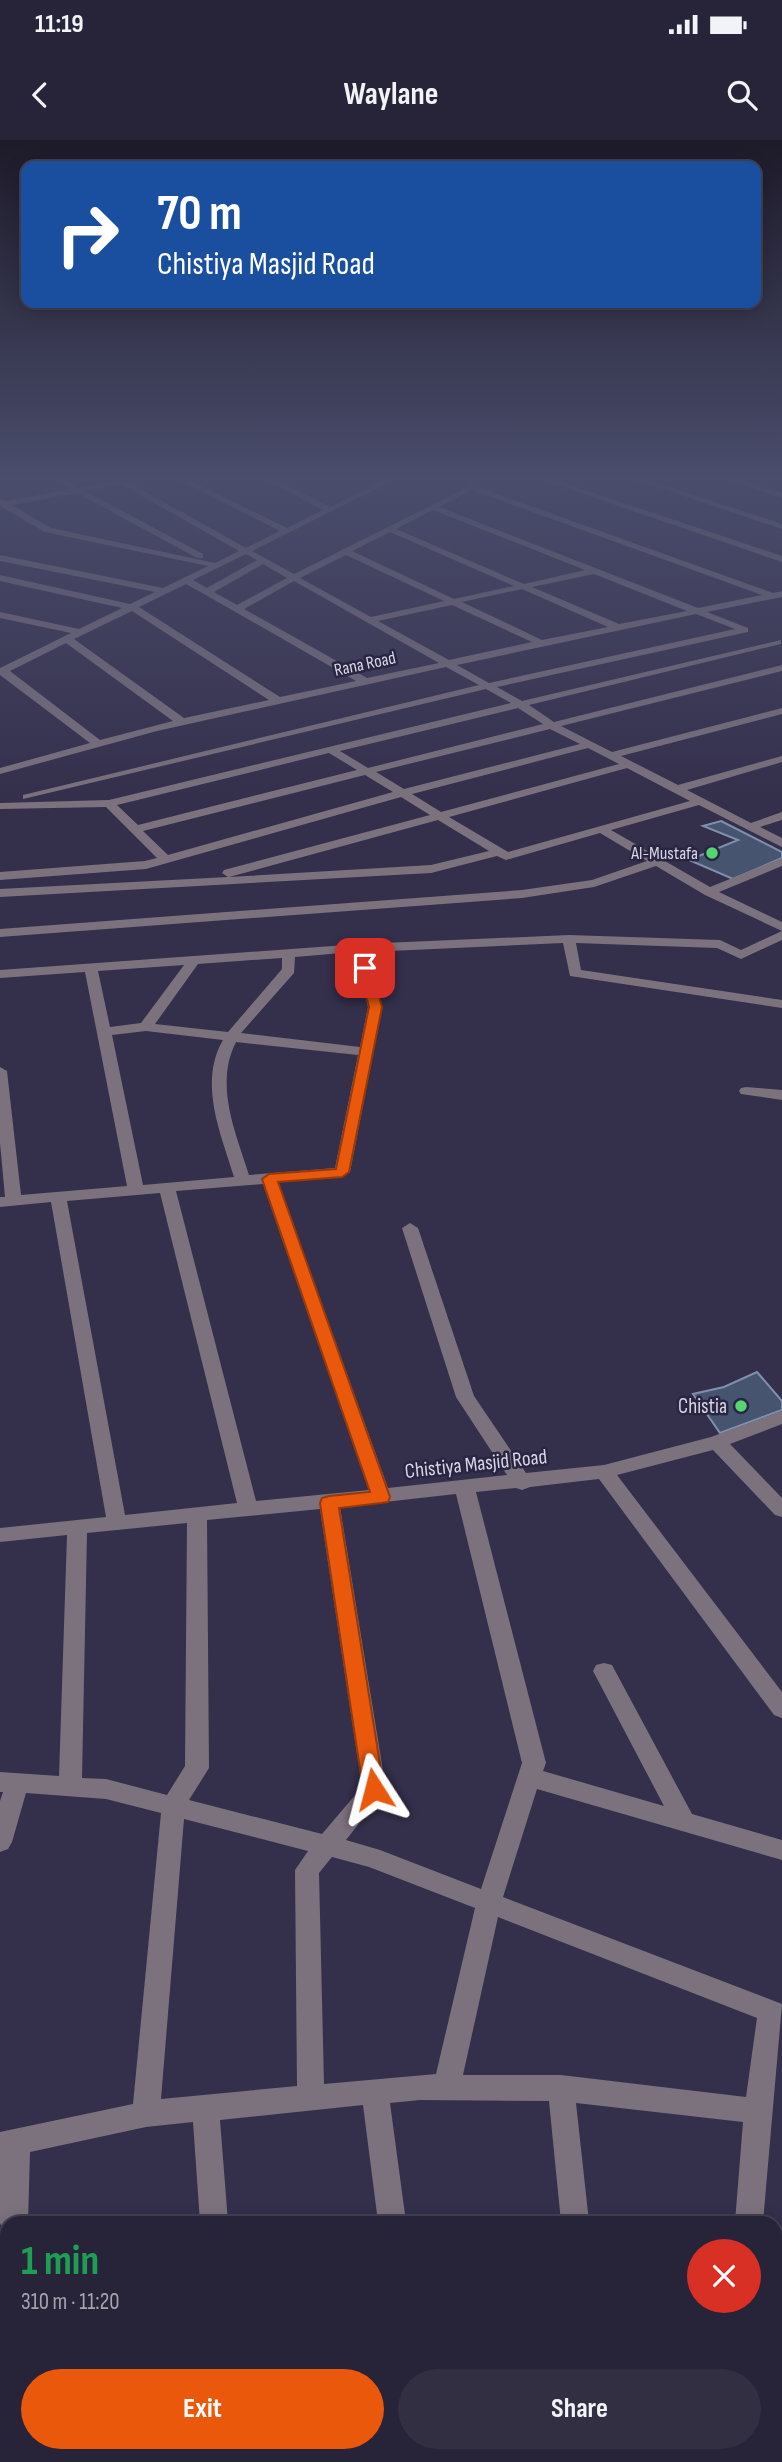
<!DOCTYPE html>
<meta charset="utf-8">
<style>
body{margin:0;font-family:"Sofia Sans Condensed",sans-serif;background:#332f43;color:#f1f3f6;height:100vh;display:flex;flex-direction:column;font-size:26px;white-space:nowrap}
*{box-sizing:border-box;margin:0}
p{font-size:23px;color:#a4a4ae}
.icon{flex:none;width:38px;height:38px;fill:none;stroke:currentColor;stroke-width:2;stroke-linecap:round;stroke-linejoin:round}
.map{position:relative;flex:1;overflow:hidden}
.sheet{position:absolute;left:0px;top:2076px;width:782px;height:247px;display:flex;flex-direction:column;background:#272338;border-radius:21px 21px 0 0;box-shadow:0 4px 18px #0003,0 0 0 2px #434053}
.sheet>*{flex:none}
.top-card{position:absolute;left:21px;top:21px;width:740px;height:147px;border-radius:14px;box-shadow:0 4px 18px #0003,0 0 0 2px #434053;background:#1a4fa0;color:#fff;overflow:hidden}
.pin{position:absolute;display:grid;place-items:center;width:60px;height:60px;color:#fff;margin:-30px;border-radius:14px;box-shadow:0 4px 10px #0006}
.me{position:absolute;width:77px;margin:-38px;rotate:351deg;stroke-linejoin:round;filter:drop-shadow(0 0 5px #0008)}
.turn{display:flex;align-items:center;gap:24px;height:147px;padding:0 21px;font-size:32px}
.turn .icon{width:91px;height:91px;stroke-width:2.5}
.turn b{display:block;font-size:49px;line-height:60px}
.round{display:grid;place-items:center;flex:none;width:74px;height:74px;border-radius:37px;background:#332f43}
.overview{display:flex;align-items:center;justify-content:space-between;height:119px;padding:0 21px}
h1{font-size:42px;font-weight:700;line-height:52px;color:#1e9e55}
.cta{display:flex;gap:14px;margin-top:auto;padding:14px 21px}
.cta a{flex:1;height:80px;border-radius:42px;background:#ea580c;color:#fff;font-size:28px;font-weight:700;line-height:80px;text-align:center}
.cta a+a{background:#332f43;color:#f1f3f6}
.status{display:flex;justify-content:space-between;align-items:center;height:49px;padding:0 35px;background:#272338;direction:ltr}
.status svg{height:19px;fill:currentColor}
header{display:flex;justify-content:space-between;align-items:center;height:91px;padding:0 21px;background:#272338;font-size:32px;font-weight:700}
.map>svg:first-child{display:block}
.building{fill:#46546f;stroke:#7f90ae;stroke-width:2}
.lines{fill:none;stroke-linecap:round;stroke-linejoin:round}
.minor{fill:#7c727e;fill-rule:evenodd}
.route{fill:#ea580c;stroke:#983908;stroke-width:2}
.poi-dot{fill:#54d672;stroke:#2a2541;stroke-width:2.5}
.labels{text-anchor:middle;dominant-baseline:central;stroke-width:5;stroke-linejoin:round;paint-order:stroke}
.far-street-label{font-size:18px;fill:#d7d5e7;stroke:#2a2541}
.far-poi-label{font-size:18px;fill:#d7d5e7;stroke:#2a2541;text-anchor:end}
.poi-label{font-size:21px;fill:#d7d5e7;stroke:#2a2541;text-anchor:end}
.street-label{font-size:21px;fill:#d7d5e7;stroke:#2a2541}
</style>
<div class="status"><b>11:19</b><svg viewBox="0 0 49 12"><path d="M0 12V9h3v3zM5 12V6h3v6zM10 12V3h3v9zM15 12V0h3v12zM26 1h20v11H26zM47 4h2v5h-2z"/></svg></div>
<header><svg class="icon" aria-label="back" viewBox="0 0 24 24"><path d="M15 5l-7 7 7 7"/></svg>Waylane<svg class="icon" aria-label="search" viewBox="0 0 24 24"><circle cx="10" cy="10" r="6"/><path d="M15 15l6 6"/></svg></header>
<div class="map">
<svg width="782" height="2322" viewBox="0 0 782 2322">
<rect width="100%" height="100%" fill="#342f4b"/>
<path class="building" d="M721 681 782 712V718L733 739 689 720 738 700 703 686Z
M757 1232 782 1261V1270L720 1293 693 1254 724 1247Z"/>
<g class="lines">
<path class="minor" d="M53 339H63L79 348 123 339 246 408 280 391 177 339H187L287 388 323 370 264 339H274L330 367 386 339H396L252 411 294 434 472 345 773 453 782 451V457L707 472 748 488V492L497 547 522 561 781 500V504L529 565 554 582 782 525V531L561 586 612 612 782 568V574L621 616 678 645 782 616V622L687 650 751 683 782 672V680L760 687 782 698V707L699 665 611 690 710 747 782 718V726L719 752 782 782V791L705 755 656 726 594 747 522 758 0 797V789L522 750 592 740 647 721 600 693 506 720 497 716 431 733 0 757V749L228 737 222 733 224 730 430 675 401 657 146 729 0 740V732L145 721 157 718 106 667 0 669V663L109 660 511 563 486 549 23 659V655L479 545 446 527 157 591 0 634V628L90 603 0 535V528L71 493 0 478V472L79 489 122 468 0 441V435L130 464 155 452 0 421V415L163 448 208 426 45 392 0 366V359L6 361 70 349ZM121 344 239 411 215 423 51 388 12 365 77 353 197 418H203V414L85 351ZM472 350 762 455 698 468 439 367ZM433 370 585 430 524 444 396 389ZM390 392 514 446 454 459 352 411ZM246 414 257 420 207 448 193 440ZM346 415 444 461 371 477 300 438ZM263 424 287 438 237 465 214 452ZM594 434 687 471 619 484 532 447ZM294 441 439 523 367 538 244 469ZM186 444 204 454 356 541 280 557 139 467ZM522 449 608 487 542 500 462 462ZM452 465 532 502 449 520 378 481ZM132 471 269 560 184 578 74 499ZM696 474 735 489 489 543 457 525ZM66 503 173 581 100 600 10 531ZM518 568 543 584 368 628 340 611ZM550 589 580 604 404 649 376 632ZM588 608 619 624 441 672 412 654ZM329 613 357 630 138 685 117 665ZM627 628 690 661 508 712 449 677ZM365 635 393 652 168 715 143 691ZM438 680 489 711 431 725 229 737Z
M540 339H552L782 416V422Z
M633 339H645L782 384V389Z
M724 339H736L782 353V358Z
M782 791V800L741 819 717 808 576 803 581 830 782 860V868L570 836 563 803 368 812 382 867 350 1032 342 1037 278 1042 388 1348 507 1335 456 1257 402 1088 410 1083 418 1088 474 1256 526 1333 604 1325 711 1297 782 1271V1284L730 1304 782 1358V1377L775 1375 713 1310 617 1335 782 1552V1578L774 1575 599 1339 530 1347 522 1350 516 1348 476 1352 546 1623 543 1631 664 1666 593 1531 596 1525 604 1523 612 1525 692 1674 782 1700V1720L537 1649 503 1757 782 1864 763 2082H735L743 1982 576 1963 589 2082H561L549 1961 420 1960 390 1963 406 2082H378L363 1965 220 1980 228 2082H200L193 1982 146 1987 30 2012 28 2082H7V2093L4 2092 0 2083V1992L133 1964 161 1673 106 1659 26 1653 12 1702 8 1709 0 1712V1661L3 1652H0V1632L59 1636 67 1395 0 1402V1388L106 1377 51 1062 0 1067V1057H5L0 1003V927L7 931 21 1055 127 1046 85 832 0 838V830L360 804 569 795 720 800 741 810ZM354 812 368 867 360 907 241 893 294 833 295 817ZM282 818V829L228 892 155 884 198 824ZM184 825 141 883 110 887 98 831ZM146 891 223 900C198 943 221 994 234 1037L143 1045 112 895ZM236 902 358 915 335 1028 249 1035C236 993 214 945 236 902ZM263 1044 369 1350 256 1361 176 1051ZM160 1053 237 1363 125 1375 67 1061ZM456 1354 522 1623 481 1749 380 1710 346 1700 386 1649 340 1367ZM320 1369 362 1647 322 1694 189 1660 209 1628 207 1380ZM187 1383 185 1626 167 1655 106 1639 82 1638 87 1393ZM184 1679 308 1711 295 1730 297 1946 161 1959ZM332 1717 369 1727 475 1768 436 1934 324 1944 319 1733ZM498 1777 757 1878 746 1957 561 1935H463Z
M746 947 782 950V960L741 954 739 951 741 948Z
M7 2300V2315H24V2322H0V2303Z
M214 2315H246L247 2322H215Z
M407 2315H439L440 2322H408Z
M593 2315H625L626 2322H594Z
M718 2315H750L751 2322H719Z"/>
</g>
<linearGradient id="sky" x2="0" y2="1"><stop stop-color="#1d1a29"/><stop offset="0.51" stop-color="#4a4d6c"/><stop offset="1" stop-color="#4a4d6c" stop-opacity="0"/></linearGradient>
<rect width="782" height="664" fill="url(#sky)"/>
<path class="route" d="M365 824 371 828 382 867 349 1032 342 1037 278 1042 390 1357 388 1362 381 1363 339 1368 384 1649 381 1656 374 1658 366 1656 363 1649 320 1363 322 1358 329 1356 370 1352 262 1039 269 1034 336 1029 369 867 359 828Z"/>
<g class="poi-dot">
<circle cx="712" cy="713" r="7"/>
<circle cx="741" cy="1266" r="7"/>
</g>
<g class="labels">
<g class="far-street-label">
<text transform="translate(365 524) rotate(-12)">Rana Road</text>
</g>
<g class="far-poi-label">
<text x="698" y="713">Al-Mustafa</text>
</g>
<g class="poi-label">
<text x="727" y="1266">Chistia</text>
</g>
<g class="street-label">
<text transform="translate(476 1324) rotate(-6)">Chistiya Masjid Road</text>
</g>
</g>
</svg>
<div class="pin" style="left:365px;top:828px;background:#d93025"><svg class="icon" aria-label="arrive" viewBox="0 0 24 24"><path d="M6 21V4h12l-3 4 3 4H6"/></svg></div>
<svg class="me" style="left:374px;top:1649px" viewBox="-20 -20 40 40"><path d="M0-17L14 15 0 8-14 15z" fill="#ea580c" stroke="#fff" stroke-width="4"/></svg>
<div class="top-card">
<div class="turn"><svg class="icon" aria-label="right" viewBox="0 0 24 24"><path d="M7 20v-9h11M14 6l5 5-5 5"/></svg><div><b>70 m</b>Chistiya Masjid Road</div></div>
</div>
<section class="sheet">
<div class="overview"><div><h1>1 min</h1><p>310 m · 11:20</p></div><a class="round" style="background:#d93025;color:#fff"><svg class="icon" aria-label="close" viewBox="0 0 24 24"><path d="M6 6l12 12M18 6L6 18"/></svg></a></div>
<div class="cta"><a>Exit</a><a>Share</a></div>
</section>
</div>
